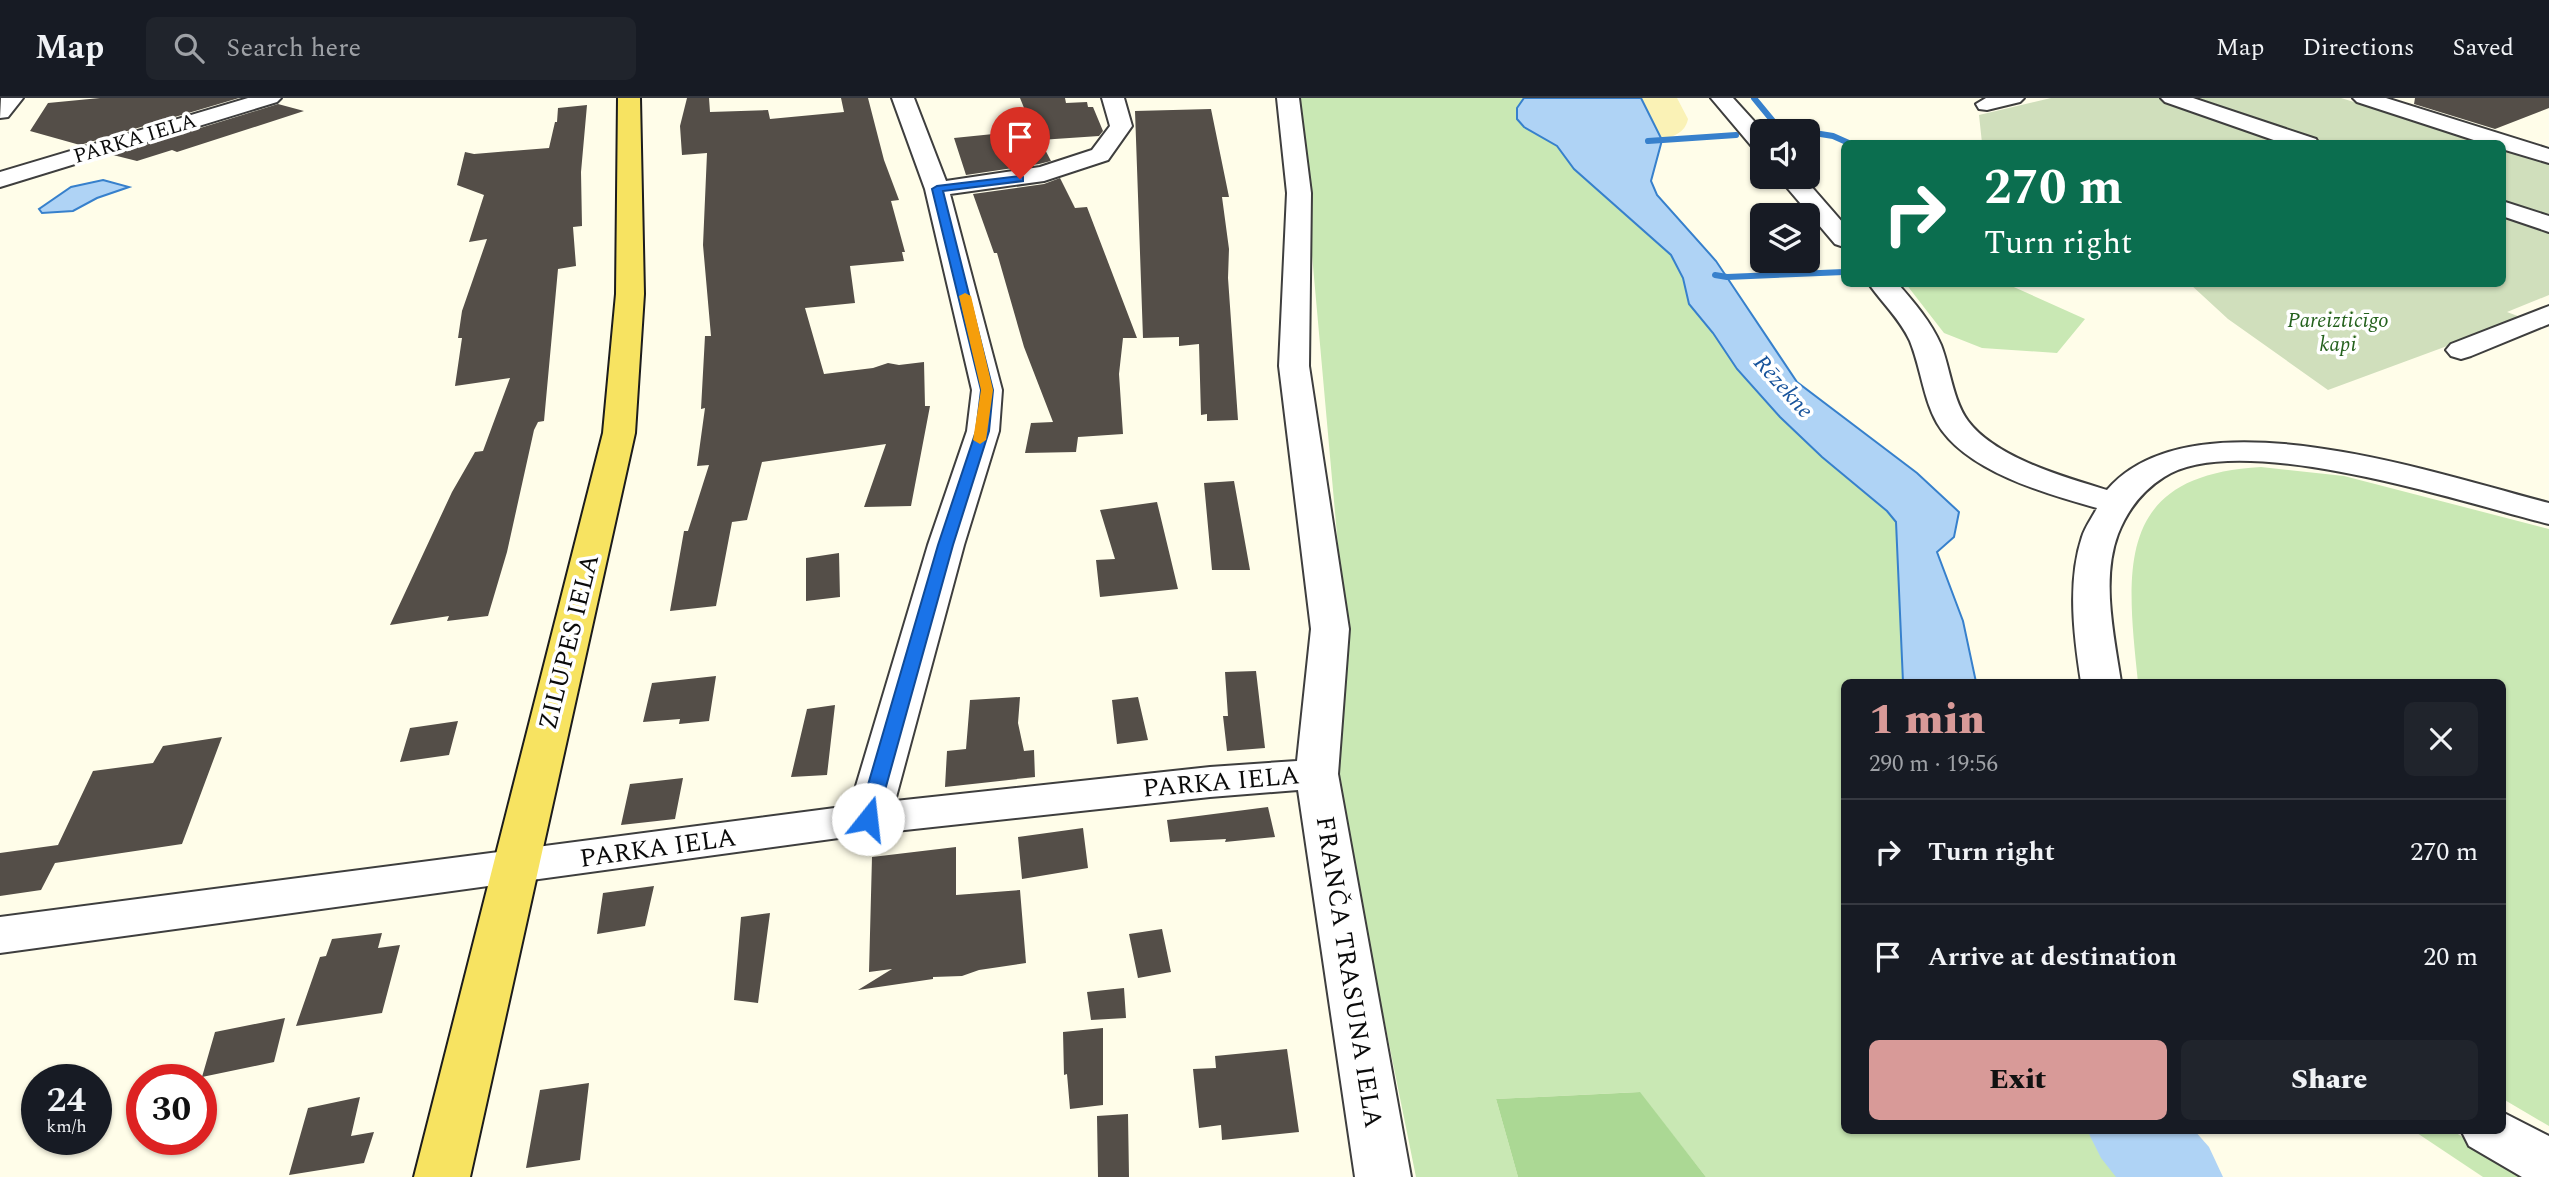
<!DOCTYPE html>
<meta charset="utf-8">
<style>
body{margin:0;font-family:Spectral,serif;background:#20242c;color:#f1f3f6;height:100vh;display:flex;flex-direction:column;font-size:26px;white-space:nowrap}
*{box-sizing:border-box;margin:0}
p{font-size:23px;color:#9ea1a6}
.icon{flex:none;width:38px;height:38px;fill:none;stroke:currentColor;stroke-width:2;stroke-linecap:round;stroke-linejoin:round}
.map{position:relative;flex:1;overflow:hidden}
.sheet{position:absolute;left:1841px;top:581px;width:665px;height:455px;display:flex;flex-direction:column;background:#171b24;border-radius:10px;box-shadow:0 2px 5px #0004}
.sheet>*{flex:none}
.hud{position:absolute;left:1841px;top:42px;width:665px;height:147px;border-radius:10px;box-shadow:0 2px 5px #0004;background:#0b6e4f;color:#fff;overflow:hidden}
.fabs{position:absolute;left:1750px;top:21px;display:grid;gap:14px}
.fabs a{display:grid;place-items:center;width:70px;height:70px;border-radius:10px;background:#171b24;box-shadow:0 2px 5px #0004;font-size:35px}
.speed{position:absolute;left:21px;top:966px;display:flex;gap:14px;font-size:35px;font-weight:700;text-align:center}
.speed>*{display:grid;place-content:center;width:91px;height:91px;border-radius:50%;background:#171b24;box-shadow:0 2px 5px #0004;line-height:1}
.speed small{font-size:18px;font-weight:400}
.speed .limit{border:10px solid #d22;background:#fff;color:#111}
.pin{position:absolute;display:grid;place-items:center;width:60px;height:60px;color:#fff;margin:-72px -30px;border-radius:50% 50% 50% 0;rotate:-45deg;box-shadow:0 0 7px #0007}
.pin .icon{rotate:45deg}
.me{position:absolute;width:77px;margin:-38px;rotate:16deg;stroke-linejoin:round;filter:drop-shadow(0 0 5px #0008)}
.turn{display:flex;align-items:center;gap:24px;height:147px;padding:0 28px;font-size:32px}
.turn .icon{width:91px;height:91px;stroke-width:2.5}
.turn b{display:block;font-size:49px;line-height:60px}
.round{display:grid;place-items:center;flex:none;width:74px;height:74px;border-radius:10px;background:#20242c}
.summary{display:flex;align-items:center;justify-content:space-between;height:119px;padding:0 28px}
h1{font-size:42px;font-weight:800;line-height:52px;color:#d89a98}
.button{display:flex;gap:14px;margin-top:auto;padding:14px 28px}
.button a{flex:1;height:80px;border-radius:10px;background:#d89a98;color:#111;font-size:28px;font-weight:800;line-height:80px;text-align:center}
.button a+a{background:#20242c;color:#f1f3f6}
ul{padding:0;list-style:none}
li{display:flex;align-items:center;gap:21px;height:105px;padding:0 28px;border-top:2px solid #363941}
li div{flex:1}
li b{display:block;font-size:26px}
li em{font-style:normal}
header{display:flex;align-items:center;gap:42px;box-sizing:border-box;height:98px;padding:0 35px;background:#171b24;border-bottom:2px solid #363941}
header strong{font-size:33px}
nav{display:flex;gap:38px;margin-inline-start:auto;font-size:24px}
.search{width:490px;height:63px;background:#20242c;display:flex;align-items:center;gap:18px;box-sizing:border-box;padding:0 24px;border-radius:10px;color:#9ea1a6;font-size:26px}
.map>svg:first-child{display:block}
.green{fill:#c9e8b4}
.forest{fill:#abd894}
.sand{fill:#faf2b6}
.cemetery{fill:#d0dfbc}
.water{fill:#afd3f5;stroke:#3780cc;stroke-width:2}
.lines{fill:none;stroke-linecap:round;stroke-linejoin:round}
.stream{stroke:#3780cc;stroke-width:6}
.river{fill:#afd3f5;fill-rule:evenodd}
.building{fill:#544e48}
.minor-casing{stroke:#3e3e3e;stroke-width:4}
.major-casing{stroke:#1c1c1c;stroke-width:4}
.minor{fill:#fff;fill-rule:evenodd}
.major{fill:#f7e361;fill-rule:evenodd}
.route{fill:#1a73e8;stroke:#114b97;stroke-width:2}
.slow{fill:#f59e0b}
.labels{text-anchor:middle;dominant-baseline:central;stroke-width:7;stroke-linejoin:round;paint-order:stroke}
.far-street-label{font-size:21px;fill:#0b0b0b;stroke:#fff}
.far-park-label{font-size:21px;font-style:italic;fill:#24611d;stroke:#fff}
.far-water-label{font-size:23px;font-style:italic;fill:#17539b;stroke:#fff}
.street-label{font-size:26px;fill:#0b0b0b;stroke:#fff}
</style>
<header>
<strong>Map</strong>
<div class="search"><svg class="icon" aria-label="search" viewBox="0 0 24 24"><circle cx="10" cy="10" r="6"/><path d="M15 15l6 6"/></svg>Search here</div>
<nav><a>Map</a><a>Directions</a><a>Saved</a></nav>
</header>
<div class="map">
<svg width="2549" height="1079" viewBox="0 0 2549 1079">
<rect width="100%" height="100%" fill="#fffde9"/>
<path class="green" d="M1298 0H1581L1742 242 1921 416 1951 584H1844V1032L2143 1033 2183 1079H1706L1639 994 1496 1001 1518 1079H1416L1334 674 1344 515Z
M1906 186H2007L2085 221 2057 255 1982 250 1944 235Z
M2261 369 2344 378 2549 431V1028L2503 1001 2502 584H2138C2126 470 2115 377 2261 369Z
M2414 1033H2453L2527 1079H2483Z"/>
<path class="forest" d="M1640 994 1706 1079H1518L1496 1001Z"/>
<path class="sand" d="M1641 0H1677L1688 21C1685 35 1674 38 1662 42Z"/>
<path class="cemetery" d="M2051 0H2341L2487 45H1982L1979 17Z
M2503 50 2549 65V197L2507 214 2523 220 2328 292 2228 221 2190 186H2502Z"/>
<path class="water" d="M1524 0H1641L1662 42 1651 83 1657 97 1716 163 1797 284 1917 375 1959 414 1954 439 1937 454 1963 523 1976 584H1903L1896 424 1887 413 1822 359 1780 319 1737 271 1713 235 1689 206 1683 180 1671 157 1574 71 1557 48 1524 29 1517 21V10Z
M103 82 129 89 97 100 73 113 42 115 39 111 71 89Z"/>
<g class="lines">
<path class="stream" d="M1754 0 1777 28 1789 33
M1808 34 1833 38 1851 46
M1648 43 1736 37
M1715 177 1727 179 1844 174"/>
<path class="river" d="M2087 1032H2194L2209 1049 2223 1079H2116L2101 1060Z"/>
</g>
<path class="building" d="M100 0H239L80 47 30 33 48 5Z
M687 0H709L710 14 768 12 770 21 844 14 841 0H868L884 62 899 102 891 103 905 154H902L904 163 850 168 855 205 805 210 824 276 873 270 888 265 899 267 924 264 925 308H930L911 408 864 409 886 346 762 364 747 422 732 424 716 508 670 513 684 433H688L709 367 697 368 705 310 701 311 705 238H711L703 147 707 55 682 57 680 28Z
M1020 0H1065L1066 5 1087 4 1088 9H1093L1103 33 1099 38 1040 42 1051 63 1039 66 966 77 954 40 1033 32Z
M2415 0H2549V10L2495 31 2414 6Z
M278 6 304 13 177 54 172 52 137 63 113 57Z
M587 7 581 74 582 128 573 129 576 168 558 171 544 323 538 324 534 332 507 454 488 518 447 523 449 518 390 527 452 394 475 354 483 353 510 280 455 288 462 240H458L462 213 487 141 469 144 484 97 457 87 465 54 474 56 549 50 555 24H557L558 10Z
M1211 11 1229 99H1222L1229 151 1228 180 1238 322 1207 323V316L1201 317 1199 246 1179 248V239L1143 240 1135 13Z
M1060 80 1075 110 1087 109 1137 240H1123L1119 276 1123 336 1078 339 1076 354 1025 355 1031 325 1053 324 1024 249 997 155H994L973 96 1044 86Z
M1234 383 1250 472H1212L1204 385Z
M1157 404 1178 491 1100 499 1096 462 1115 461 1100 412Z
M839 455 840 499 806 503V460Z
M1256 573 1265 650 1227 653 1223 618H1228L1225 574Z
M716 578 709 623 679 626 680 621 643 624 652 585Z
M1020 599 1018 625 1024 653 1034 652 1035 679 945 689 947 653 966 651 970 602Z
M1138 599 1148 642 1117 646 1112 602Z
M835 607 827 677 791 679 807 611Z
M458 623 449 657 400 664 410 630Z
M222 639 182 746 55 765 41 792 0 798V755L58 747 93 673 153 665 163 648Z
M683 680 675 721 621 727 630 686Z
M1268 709 1275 739 1225 744 1226 741 1170 744 1167 722Z
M1083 730 1088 770 1022 781 1018 739Z
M956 749V797L1020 792 1026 865 979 872 962 878 933 879V881L858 892 892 871 869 874 872 759Z
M654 788 645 828 597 836 603 795Z
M770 815 758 905 734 902 741 819Z
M1162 831 1171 874 1138 880 1129 836Z
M382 835 378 850 400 847 382 915 296 928 320 859 326 858 332 841Z
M1124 890 1126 920 1091 922 1087 894Z
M285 920 274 964 202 979 215 934Z
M1103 930V1007L1070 1011 1067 976 1064 977 1063 934Z
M1287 951 1299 1034 1222 1042 1221 1027 1199 1030 1193 971 1216 970 1215 958Z
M589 985 580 1062 526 1070 540 992Z
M360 999 351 1038 374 1034 364 1065 289 1077 308 1010Z
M1128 1016 1129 1079H1098L1097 1018Z"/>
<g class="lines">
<g class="minor-casing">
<path id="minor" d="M23 0 8 19 0 20 1 0Z
M248 0H281L277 4 0 89V74Z
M892 0H914L946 83 1040 69 1092 52 1110 28 1102 0H1124L1132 28 1108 62 1044 83 950 96 1002 292 999 333 964 447 895 703 1210 669 1297 663 1311 531 1279 268 1287 95 1277 0H1299L1311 95 1309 268 1349 531 1338 676 1411 1079H1355L1298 692 1210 699 868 736 0 855V819L850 708 928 447 967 333 972 292 925 91Z
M1711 0H1733L1763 33 1762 53 1754 51Z
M1986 0H2024L2020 4 1987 12 1979 11 1976 6Z
M2161 0H2193L2316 41 2319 46H2285L2165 4Z
M2353 0H2386L2549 51V65L2502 51V46H2486L2357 4Z
M1778 79H1803L1844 126V149L1835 146Z
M2502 103 2549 118V134L2502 118Z
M1869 186H1898C1914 204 1931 224 1941 247 1950 270 1953 303 1968 323 1996 360 2064 379 2107 392 2193 291 2440 377 2549 405V426C2464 405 2239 330 2164 379 2142 393 2128 411 2118 436 2101 481 2114 538 2121 584H2081C2074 539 2067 484 2082 439 2085 429 2092 420 2097 410 2046 396 1965 373 1937 325 1923 300 1921 270 1910 243 1900 221 1883 206 1869 186Z
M2549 208V226L2471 258 2461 261 2451 258 2446 252 2451 246Z
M2502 1014 2549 1038V1079H2522L2469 1048 2461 1032H2502Z"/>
</g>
<g class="major-casing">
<path id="major" d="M618 0H640L644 196 635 335 470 1079H414L603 335 616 196Z"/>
</g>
<use href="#minor" class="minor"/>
<use href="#major" class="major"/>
</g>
<path class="route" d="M1020 78 1023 79V83L943 93 993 292 989 333 953 447 877 721 874 726H861L858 721 938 447 976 333 981 292 932 91 937 88Z"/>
<path class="slow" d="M965 195 971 198 993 292 986 342 980 346 973 342 981 292 959 198Z"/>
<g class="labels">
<g class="far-street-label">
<text transform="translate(135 41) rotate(-17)">PARKA IELA</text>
</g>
<g class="far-park-label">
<text x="2338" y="223">Pareizticīgo<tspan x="2338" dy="24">kapi</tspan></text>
</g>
<g class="far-water-label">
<text transform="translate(1783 289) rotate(48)">Rēzekne</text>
</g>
<g class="street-label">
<text transform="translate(569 544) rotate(-76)">ZILUPES IELA</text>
<text transform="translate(1221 684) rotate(-5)">PARKA IELA</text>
<text transform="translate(658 750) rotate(-8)">PARKA IELA</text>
<text transform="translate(1349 874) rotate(81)">FRANČA TRASUNA IELA</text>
</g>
</g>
</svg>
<div class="fabs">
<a><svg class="icon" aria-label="sound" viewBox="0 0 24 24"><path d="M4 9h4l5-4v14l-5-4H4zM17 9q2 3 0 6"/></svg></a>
<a><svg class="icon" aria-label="layers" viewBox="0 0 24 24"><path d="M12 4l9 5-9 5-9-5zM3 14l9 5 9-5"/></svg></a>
</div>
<div class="speed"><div>24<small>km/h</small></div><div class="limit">30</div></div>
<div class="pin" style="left:1020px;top:81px;background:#d93025"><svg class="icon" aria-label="arrive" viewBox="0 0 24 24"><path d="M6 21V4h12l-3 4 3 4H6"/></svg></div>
<svg class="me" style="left:868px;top:721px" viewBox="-20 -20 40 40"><circle r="19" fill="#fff"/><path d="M0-13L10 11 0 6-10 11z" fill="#1a73e8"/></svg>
<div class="hud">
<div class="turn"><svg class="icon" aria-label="right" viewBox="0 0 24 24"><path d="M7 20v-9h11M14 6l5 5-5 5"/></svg><div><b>270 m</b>Turn right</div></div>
</div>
<section class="sheet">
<div class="summary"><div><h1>1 min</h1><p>290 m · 19:56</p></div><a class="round"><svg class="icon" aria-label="close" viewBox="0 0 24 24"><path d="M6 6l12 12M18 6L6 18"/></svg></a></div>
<ul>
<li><svg class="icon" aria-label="right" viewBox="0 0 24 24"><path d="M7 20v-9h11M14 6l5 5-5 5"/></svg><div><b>Turn right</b></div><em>270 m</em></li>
<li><svg class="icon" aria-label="arrive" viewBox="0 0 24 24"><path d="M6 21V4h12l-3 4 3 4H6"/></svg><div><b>Arrive at destination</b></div><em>20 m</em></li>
</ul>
<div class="button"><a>Exit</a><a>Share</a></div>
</section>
</div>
